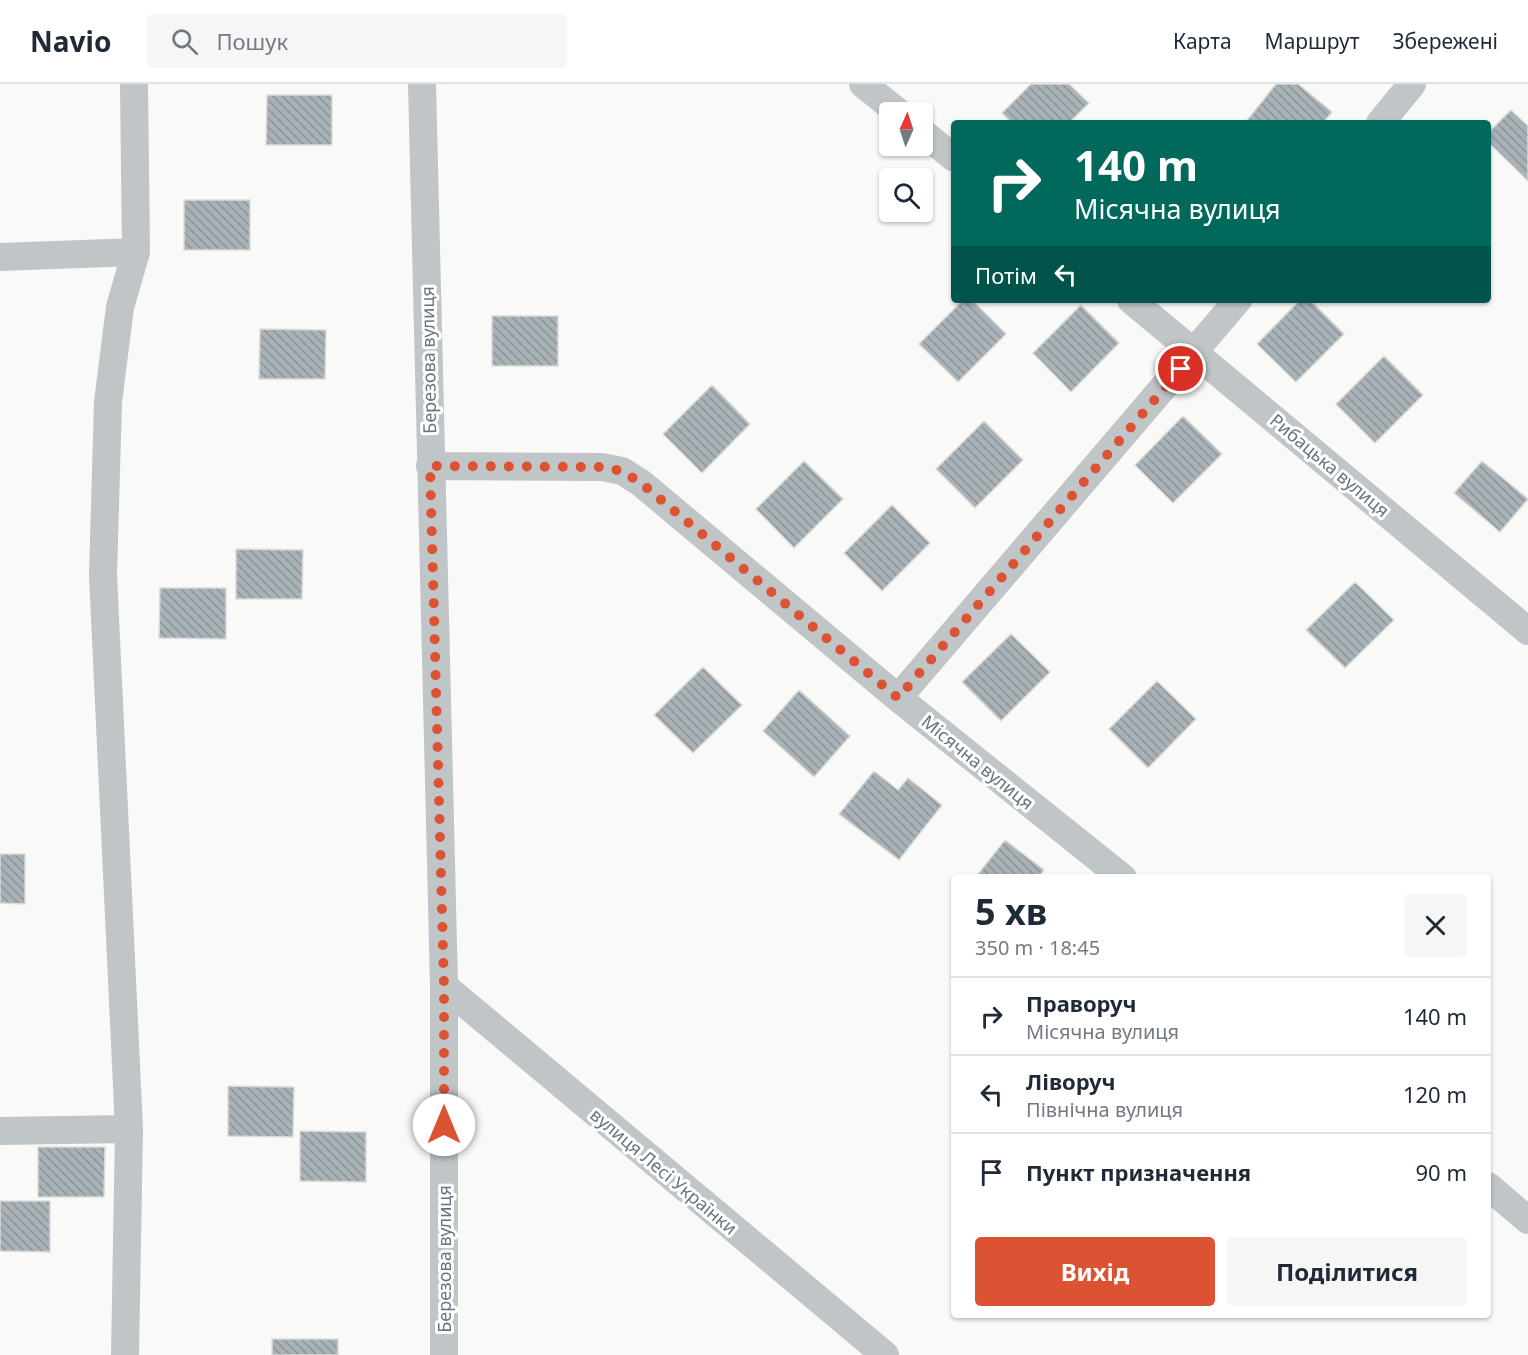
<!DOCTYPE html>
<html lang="uk">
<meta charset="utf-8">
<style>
body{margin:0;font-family:"Noto Sans",sans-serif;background:#f6f6f7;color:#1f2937;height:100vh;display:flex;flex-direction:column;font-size:22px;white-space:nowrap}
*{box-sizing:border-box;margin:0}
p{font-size:20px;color:#747a83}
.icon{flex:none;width:33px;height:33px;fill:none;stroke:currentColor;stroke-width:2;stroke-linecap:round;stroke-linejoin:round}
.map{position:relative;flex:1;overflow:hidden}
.sheet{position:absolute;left:951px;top:790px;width:540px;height:444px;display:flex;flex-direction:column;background:#fff;border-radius:6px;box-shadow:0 2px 4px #0004}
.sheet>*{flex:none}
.banner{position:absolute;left:951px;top:36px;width:540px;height:183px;border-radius:6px;box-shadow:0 2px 4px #0004;background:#00695c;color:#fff;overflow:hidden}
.needle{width:39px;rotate:3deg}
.tools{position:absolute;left:879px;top:18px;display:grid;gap:12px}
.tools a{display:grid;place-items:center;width:54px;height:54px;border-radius:6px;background:#fff;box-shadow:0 2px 4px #0004;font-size:30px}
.pin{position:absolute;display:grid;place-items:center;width:51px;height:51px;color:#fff;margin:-26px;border:3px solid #fff;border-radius:50%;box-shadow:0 2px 6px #0007}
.me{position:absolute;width:66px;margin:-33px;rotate:0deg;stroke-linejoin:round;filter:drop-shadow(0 0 4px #0008)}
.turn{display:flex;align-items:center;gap:21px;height:126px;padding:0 24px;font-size:27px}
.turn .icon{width:78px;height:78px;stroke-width:2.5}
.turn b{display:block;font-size:42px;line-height:51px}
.then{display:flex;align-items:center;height:57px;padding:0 24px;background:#0003;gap:12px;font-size:22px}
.round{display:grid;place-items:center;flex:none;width:63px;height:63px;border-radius:6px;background:#f6f6f7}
.headline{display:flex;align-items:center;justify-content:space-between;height:102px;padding:0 24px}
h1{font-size:36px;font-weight:700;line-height:45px}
.cta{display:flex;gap:12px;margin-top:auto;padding:12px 24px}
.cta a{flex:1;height:69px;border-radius:6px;background:#dc5333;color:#fff;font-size:24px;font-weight:700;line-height:69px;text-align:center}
.cta a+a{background:#f6f6f7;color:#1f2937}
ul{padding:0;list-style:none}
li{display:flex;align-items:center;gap:18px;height:78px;padding:0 24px;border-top:2px solid #e0e1e3}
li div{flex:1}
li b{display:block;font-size:22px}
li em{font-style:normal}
header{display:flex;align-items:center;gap:36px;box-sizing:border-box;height:84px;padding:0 30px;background:#fff;border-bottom:2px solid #e0e1e3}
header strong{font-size:28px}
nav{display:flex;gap:33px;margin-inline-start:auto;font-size:21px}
.search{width:420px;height:54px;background:#f6f6f7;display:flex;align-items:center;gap:15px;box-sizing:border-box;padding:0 21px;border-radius:6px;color:#747a83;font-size:22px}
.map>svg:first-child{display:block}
.building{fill:url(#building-back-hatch);stroke:#dbdbd9;stroke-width:1.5}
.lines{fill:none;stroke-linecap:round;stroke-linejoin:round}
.street{stroke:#c0c5c8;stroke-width:28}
.route{stroke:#dc5333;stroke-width:10;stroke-dasharray:0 18}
.labels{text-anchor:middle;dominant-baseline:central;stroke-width:6;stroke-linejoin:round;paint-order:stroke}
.street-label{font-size:18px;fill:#657680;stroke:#fff}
</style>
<header>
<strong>Navio</strong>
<div class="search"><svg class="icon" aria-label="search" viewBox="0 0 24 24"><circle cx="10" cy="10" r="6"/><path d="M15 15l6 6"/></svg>Пошук</div>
<nav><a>Карта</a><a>Маршрут</a><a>Збережені</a></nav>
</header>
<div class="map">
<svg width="1528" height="1271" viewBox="0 0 1528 1271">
<defs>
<pattern id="building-back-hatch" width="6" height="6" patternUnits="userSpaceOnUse" patternTransform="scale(1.5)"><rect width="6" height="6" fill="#a9b2b7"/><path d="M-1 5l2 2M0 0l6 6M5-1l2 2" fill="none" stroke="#8d959a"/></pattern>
</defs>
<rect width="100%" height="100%" fill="#f9f9f7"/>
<path class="building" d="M1031 0H1069L1089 19 1069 39H1012L1002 29Z
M1276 0H1298L1332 28 1323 39H1245Z
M267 11H332V61H266Z
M1511 26 1528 42V97L1488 58V49Z
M184 116H250V166H184Z
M963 216H972L1006 250 958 298 919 260Z
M1300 216H1310L1344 250 1296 298 1257 260Z
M1081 221 1119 259 1071 308 1033 269Z
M492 232H558V282H492Z
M260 245 326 246 325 295H259Z
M1384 272 1423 311 1375 359 1336 320Z
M712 301 750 340 702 389 663 350Z
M1183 332 1222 370 1173 419 1135 381Z
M984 337 1023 376 975 424 936 385Z
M804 377 843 415 794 464 756 425Z
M1482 377 1528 415 1500 448 1454 409Z
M892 421 930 459 882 507 844 469Z
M236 465 303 466 302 515H236Z
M1355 498 1394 536 1345 584 1306 546Z
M160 504H226V555L159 554Z
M1011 550 1050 588 1001 637 962 598Z
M703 583 742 621 693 669 654 631Z
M1157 597 1196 635 1148 684 1109 645Z
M799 606 850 652 814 693 763 647Z
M874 687 898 706 908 694 942 721 899 776 839 730Z
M1005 756 1044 786 1038 794H975Z
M0 770H25V820L0 819Z
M228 1002 294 1003 293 1053 228 1052Z
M300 1047 366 1048V1098L300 1097Z
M38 1063H105L104 1113H38Z
M0 1117H50V1168L0 1167Z
M272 1255H338V1271H272Z"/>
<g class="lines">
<path class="street" d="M422 0 444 902V1271
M863 0 898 28
M1380 39 1412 0
M922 48 954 74
M0 173 136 168
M1131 216 1528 547
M430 382 602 383 622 387 641 399 898 614 1123 794
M898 614 1238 216
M444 902 885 1271
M0 1047 129 1045
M1488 1102 1528 1136
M125 1271 129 1045 103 491 108 318 120 223 136 168 134 0"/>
</g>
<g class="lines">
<path class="route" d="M444 1041V902L430 382 602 383 622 387 641 399 898 614 1181 285"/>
</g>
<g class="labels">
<g class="street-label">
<text transform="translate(428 276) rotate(-91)">Березова вулиця</text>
<text transform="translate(1330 381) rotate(40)">Рибацька вулиця</text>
<text transform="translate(978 678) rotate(39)">Місячна вулиця</text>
<text transform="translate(664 1087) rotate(40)">вулиця Лесі Українки</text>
<text transform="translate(444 1175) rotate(-90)">Березова вулиця</text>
</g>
</g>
</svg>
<div class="tools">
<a><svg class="needle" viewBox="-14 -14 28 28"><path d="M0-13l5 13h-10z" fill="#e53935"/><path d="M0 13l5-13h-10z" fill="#747a83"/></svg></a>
<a><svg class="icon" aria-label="search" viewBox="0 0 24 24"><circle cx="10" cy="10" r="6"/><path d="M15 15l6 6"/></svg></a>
</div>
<div class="pin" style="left:1181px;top:285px;background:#d93025"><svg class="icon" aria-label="arrive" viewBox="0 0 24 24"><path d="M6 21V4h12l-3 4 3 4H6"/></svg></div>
<svg class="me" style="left:444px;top:1041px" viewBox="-20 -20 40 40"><circle r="19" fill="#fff"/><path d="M0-13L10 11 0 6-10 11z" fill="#dc5333"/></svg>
<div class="banner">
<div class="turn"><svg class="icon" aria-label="right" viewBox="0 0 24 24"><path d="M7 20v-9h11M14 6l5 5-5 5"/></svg><div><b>140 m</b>Місячна вулиця</div></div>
<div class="then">Потім<svg class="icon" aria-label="left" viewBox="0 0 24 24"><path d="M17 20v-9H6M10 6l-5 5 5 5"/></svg></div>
</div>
<section class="sheet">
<div class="headline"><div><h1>5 хв</h1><p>350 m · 18:45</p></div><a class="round"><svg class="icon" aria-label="close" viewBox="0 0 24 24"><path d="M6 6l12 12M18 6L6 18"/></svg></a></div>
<ul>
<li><svg class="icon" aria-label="right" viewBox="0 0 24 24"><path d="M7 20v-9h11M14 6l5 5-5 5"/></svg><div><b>Праворуч</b><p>Місячна вулиця</p></div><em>140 m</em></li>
<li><svg class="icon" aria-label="left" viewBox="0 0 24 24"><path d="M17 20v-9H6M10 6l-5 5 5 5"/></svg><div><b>Ліворуч</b><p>Північна вулиця</p></div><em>120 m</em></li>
<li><svg class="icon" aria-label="arrive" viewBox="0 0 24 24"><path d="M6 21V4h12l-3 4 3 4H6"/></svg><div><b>Пункт призначення</b></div><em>90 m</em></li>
</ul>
<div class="cta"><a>Вихід</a><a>Поділитися</a></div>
</section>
</div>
